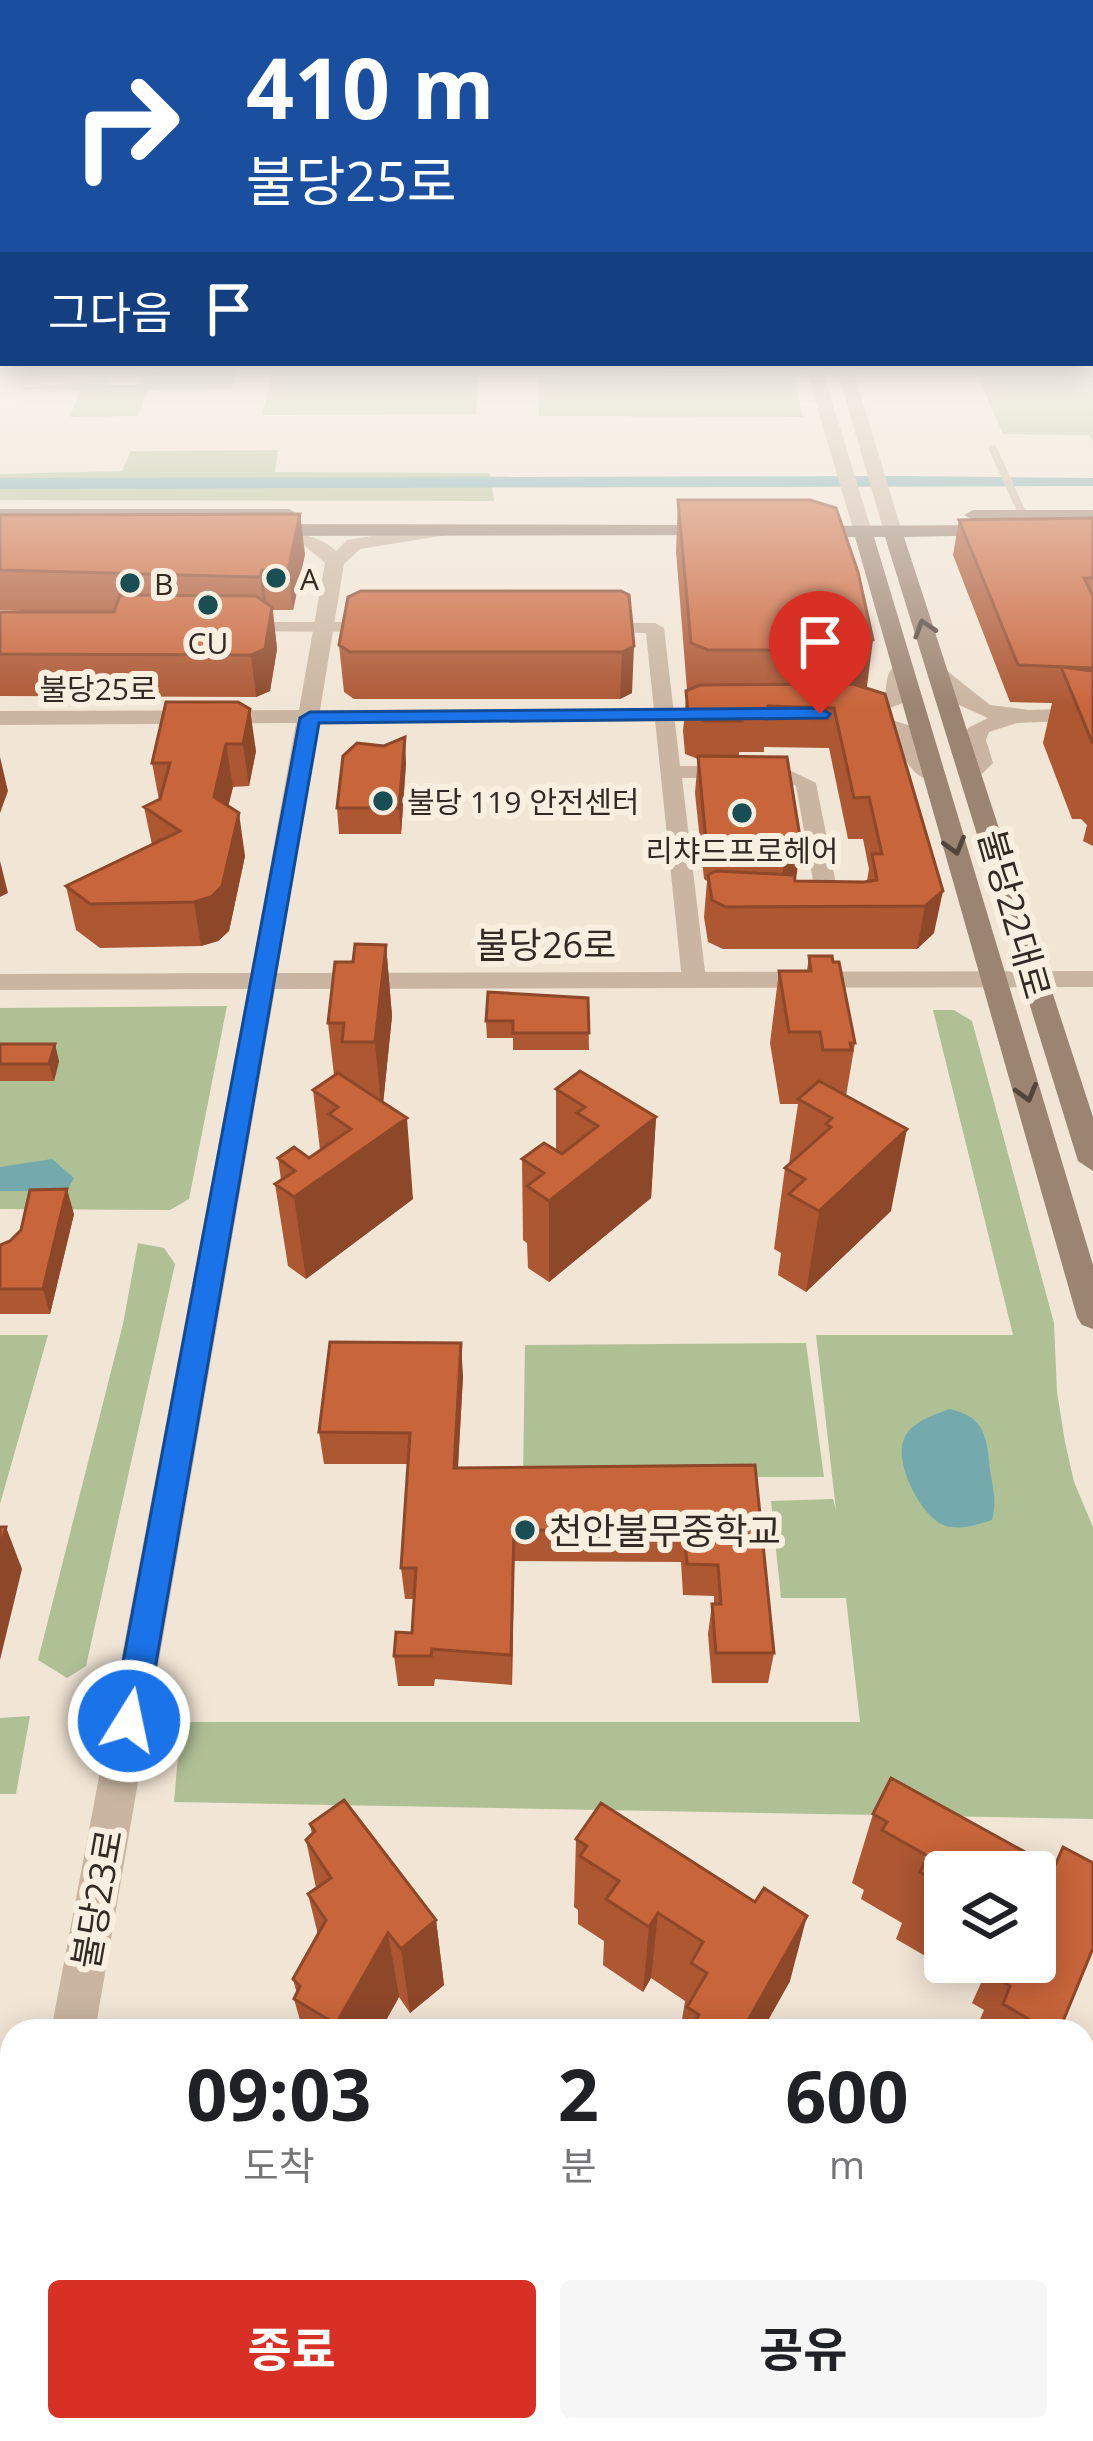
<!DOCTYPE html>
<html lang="ko">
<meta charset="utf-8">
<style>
body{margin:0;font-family:"Open Sans","Noto Sans KR",sans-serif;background:#f6f6f6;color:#202124;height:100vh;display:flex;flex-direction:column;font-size:45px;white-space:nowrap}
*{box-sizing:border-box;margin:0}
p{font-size:39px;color:#757577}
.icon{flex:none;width:66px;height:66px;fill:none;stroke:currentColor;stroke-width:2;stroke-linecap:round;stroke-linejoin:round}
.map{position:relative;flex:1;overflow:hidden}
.panel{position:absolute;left:0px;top:2019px;width:1095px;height:423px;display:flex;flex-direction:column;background:#fff;border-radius:36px 36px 0 0;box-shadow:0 6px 30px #0003}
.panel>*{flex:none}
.guide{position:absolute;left:0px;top:0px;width:1095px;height:366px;box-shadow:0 6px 30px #0003;background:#1a4fa0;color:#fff;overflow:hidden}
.controls{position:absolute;left:924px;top:1851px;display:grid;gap:24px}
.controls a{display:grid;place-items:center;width:132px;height:132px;border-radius:12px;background:#fff;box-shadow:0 6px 30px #0003;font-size:60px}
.pin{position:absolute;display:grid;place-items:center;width:102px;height:102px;color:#fff;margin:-123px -51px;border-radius:50% 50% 50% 0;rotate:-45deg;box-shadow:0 0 12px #0007}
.pin .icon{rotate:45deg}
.me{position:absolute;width:132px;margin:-66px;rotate:10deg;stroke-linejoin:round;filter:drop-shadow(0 0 9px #0008)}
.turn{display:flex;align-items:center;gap:42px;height:252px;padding:0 48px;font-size:54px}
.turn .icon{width:156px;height:156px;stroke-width:2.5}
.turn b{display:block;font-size:84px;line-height:102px}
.then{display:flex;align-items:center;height:114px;padding:0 48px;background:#0003;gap:24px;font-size:45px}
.eta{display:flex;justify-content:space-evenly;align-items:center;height:204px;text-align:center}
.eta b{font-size:72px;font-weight:700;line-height:84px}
.cta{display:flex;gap:24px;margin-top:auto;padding:24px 48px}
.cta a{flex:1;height:138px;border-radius:12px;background:#d93025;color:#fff;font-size:48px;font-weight:700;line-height:138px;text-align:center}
.cta a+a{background:#f6f6f6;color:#202124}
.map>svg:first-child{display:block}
.green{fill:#afc095}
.water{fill:#74a9ae}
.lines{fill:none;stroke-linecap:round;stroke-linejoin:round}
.service{stroke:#c9b5a1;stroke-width:8}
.minor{fill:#c9b5a1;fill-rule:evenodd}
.tertiary{fill:#c9b5a1;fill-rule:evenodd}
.secondary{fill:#9c8473;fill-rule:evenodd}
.wall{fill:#ad5733;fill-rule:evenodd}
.shaded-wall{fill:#8d4729}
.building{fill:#c9653b;stroke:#8d4729;stroke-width:3}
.oneway{stroke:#52453c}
.route{fill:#1a73e8;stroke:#114b97;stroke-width:3}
.poi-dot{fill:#194e55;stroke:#f9efe1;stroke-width:4.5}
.labels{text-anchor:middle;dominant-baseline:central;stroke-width:12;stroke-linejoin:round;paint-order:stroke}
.far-poi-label{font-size:30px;fill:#332a24;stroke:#f9efe1;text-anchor:start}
.far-street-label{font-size:30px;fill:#332a24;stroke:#f9efe1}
.street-label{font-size:36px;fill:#332a24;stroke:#f9efe1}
.poi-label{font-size:36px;fill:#332a24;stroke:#f9efe1;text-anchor:start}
</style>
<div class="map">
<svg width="1093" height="2441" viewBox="0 0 1093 2441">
<rect width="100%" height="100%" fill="#f1e5d5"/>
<path class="green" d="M186 366 235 369 232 389 147 390 138 416 70 417 80 390 21 389 107 379 106 385H138L142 374Z
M274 366H479L476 414 262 415Z
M973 366H1093V442L1089 435 1003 434Z
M793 374 803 417 539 416 538 376Z
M278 450 275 472 490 473 494 501 0 500V474L122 471 131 451Z
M227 1006 189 1199 170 1210 0 1209V1008Z
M933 1010H954L972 1021 1054 1323 1057 1392 1065 1442 1074 1482 1093 1527V1819L174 1802 181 1722H860L846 1598H781L771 1501 833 1499 836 1510 816 1335H1013Z
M138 1243 164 1248 175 1264 86 1666 67 1678 38 1660 123 1324Z
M0 1335H48L0 1504Z
M806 1343 824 1477H523L525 1345Z
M30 1716 16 1794H0V1718Z"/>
<path class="water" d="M906 476 1093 478V486L0 489V478Z
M52 1159 74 1178 67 1191H0V1167Z
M950 1409C986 1417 987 1439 990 1470 993 1490 997 1500 992 1520 977 1525 961 1530 946 1526 922 1519 893 1462 904 1439 911 1422 935 1414 950 1409Z"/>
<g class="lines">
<path class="service" d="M993 449 1023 515"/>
<path class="minor" d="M238 622H380L389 627 380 632 232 631V623Z
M592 623H655L664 628 680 766H781L816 783 837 889 803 909 792 902 814 886 796 786 778 778H682L706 980 702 985H686L682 980 646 633 598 632 589 627Z"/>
<path class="tertiary" d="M805 366H821L872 532 870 536 854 532Z
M836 366H852L902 532 900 536 884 532Z
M440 525 449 531 447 535 360 549 344 564 320 710 726 709 737 715 726 721 318 723 277 973 1093 971V987L275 989 95 2031H51L248 989 0 990V974L251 973 296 723 0 725V711L299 710 325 563 305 546 255 540V532C282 529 316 532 336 551L347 540Z
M936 662 990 705 1029 710 1093 708V720L1017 723 989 732 986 740 993 763 978 778H962L959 773 970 761 964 740 968 728 988 718 957 704 926 668Z
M903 663 913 669 905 681 908 694 903 703 873 714 911 726 928 760 945 775 942 780C913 784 904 758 894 735L848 721 841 713 884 699C889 685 882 668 903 663Z
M12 2343V2430H26L22 2441H0V2347Z"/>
<path class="secondary" d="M0 509H289L298 514 289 519H0Z
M1093 510V520H973L964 515 973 510Z
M715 525 724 531 722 535 265 536 256 530 265 524Z
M997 525 1004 527V535L904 537 1093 1117V1171L1078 1161 885 537H874L1093 1265V1329L1082 1325 1077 1317 855 537 805 538 796 532 805 526Z"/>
</g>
<path class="wall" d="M678 500H810L867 688 934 933 917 949H723L708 942 704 917 707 881 704 879 695 793 698 759 685 754 683 731 687 690 676 551ZM764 747 829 748 848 839H863L869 869 867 881H795L796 880 787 757H739V752H764Z
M0 515 305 554 293 610H273L277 649 270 691 256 697 0 696V612H45L0 610Z
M1093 518V846L1083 841 1087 825 1081 819H1072L1043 743 1052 703 1010 702 953 555 959 520Z
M621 591 632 693 620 699H354L344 692 339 645Z
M166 702 256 751 249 786 233 787 228 806 245 856 229 931 218 941 201 946 100 948 76 930 66 886 152 845 144 807 159 800 152 763Z
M406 763 401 834H339L337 808Z
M386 945 392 1016 383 1102 413 1199 306 1279 288 1266 275 1184 281 1180 278 1158H309L320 1150 313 1090 334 1075 328 1023 353 962Z
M809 956 855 1043 846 1096 891 1211 806 1292 778 1275 781 1253 774 1249 785 1168 789 1164 798 1104H780L770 1043 779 971H807Z
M588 998 589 1050H513V1038H487L486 1021Z
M0 1044 59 1061 54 1081H0Z
M556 1089 656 1117 651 1198 549 1282 528 1268 527 1243 523 1240 522 1159 556 1150Z
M74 1214 50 1314H0V1245Z
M463 1376 458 1468 755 1465 774 1653 768 1683H712L708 1634 712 1604H714V1596L683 1595 681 1562 514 1561 512 1685 435 1679 434 1686H398L394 1656 412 1633 414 1599H405L401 1568 408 1464H324L319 1432Z
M873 1814 1053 1867 1059 2031H975L984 2010 972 2003 985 1974 964 1962H1035V1872H945V1951L933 1944 927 1957 896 1939 902 1923 861 1899 864 1890 852 1883Z
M310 1824 436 1920 444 1985 410 2013 399 1997 380 2031H303L294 1999 297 1994 293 1979 318 1935 308 1894 316 1888 306 1840 312 1834Z
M576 1839 790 1981 762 2031H683L684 2028 681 2026 685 2001 651 1978 643 1992 603 1965 604 1941 578 1924V1910L574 1907Z"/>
<path class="shaded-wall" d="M300 514 305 554 293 610 288 570Z
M262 570 267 610 265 618 260 577Z
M272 607 277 649 270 691 256 697 251 655Z
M873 640 866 694 844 704 852 650Z
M634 646 632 693 620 699 622 652Z
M250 709 256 751 249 786 243 744Z
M405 737 406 763 401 834 399 808Z
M226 744 233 787 220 840 214 797Z
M0 757 8 791 0 813Z
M239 813 245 856 229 931 218 941 201 946 194 902Z
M801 843 796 880 781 890 785 853Z
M0 861 8 893 0 897Z
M943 891 934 933 917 949 925 906Z
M386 945 392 1016 382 1115 375 1042Z
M55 1044 59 1061 54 1081 49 1064Z
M656 1117 651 1198 549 1282V1201Z
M407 1118 413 1199 306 1279 294 1197Z
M907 1129 891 1211 806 1292 819 1211Z
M67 1189 74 1214 50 1314 43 1289Z
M461 1343 463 1376 456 1500 454 1468Z
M6 1527 22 1569 0 1660V1549Z
M514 1530V1561L512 1685 511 1655Z
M658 1913 651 1978 643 1992 649 1927Z
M807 1916 790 1981 762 2031H742Z
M436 1920 444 1985 410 2013 401 1949Z
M388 1933 399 1997 380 2031H338L336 2024Z"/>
<path class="building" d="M678 500H810L836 508 858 572 873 640 852 650H708L691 643Z
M300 514 288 570H262L260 577 0 570V515Z
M1093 518V578H1084L1093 596V668L1018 665 959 520Z
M361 591H621L629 595 634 646 622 652H350L339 645 348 597Z
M120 595 256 596 272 607 265 649 251 655 0 654V612H114Z
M1061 667 1093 671V741L1092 742Z
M853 684 885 694 943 891 925 906 726 907 712 900 708 875 716 871 794 875 795 881 864 882 877 880 872 854H882L869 797 854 798 834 708 768 706V711H740L742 721H705L688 714 686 691 700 685Z
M166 702H238L250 709 243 744H226L214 797 239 813 222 886 211 897 194 902 90 904 66 886 180 831 144 807 160 799 170 763H152Z
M405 737 399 808H337L343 756 357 743 384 746Z
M698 756 787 757 801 843 785 853H730L706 841Z
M355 944 386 945 375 1042H342L344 1023H328L335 962H353Z
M809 956H832L833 962H839L855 1043H850L852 1050H823L820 1032H789L779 971H811Z
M488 992 588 998 589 1033H513V1021H486Z
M0 1044H55L49 1064H0Z
M580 1071 656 1117 549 1201 527 1186 544 1173 522 1159 544 1143 562 1154 598 1126 577 1113 585 1107 556 1089Z
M338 1073 407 1118 294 1197 275 1184 295 1171 278 1158 294 1147 309 1158 351 1129 329 1114 338 1107 313 1090Z
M819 1081 907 1129 819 1211 789 1194 805 1179 785 1168 831 1127 826 1124 832 1118 798 1099Z
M67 1189 43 1289H0V1245L10 1241 21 1230 30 1190Z
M330 1342 461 1343 454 1468 755 1465 774 1653H716L712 1604H721L718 1565 687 1564 684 1531 514 1530 511 1655 432 1649 431 1656H394L396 1632 412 1633 416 1568H401L410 1433 319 1432Z
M0 1527H6L0 1549Z
M891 1778 1054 1868 1063 1847 1093 1863V1948L1059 2031H1049L1003 2004 1010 1986 1000 1980 1008 1962H1035V1872H945V1886L920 1872 928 1856 882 1830 887 1822 873 1814Z
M344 1800 436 1920 401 1949 388 1933 336 2024 294 1999 300 1986 293 1979 326 1920 308 1894 331 1878 306 1840 315 1831 310 1824Z
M601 1803 755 1902 764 1888 807 1916 742 2031H702L693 2025 699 2015 687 2007 707 1973 691 1963 703 1942 658 1913 649 1927 606 1899 619 1881 580 1856 587 1846 576 1839Z"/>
<defs><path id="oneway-chevron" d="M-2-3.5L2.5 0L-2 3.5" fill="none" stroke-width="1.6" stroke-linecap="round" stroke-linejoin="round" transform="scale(3)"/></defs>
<g class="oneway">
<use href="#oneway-chevron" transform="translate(924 628) rotate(-108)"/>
<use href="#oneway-chevron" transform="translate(955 846) rotate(74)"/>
<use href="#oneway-chevron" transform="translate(1027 1093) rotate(74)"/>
</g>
<linearGradient id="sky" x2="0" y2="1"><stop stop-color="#79b0d1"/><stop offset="0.52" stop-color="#f9f3ec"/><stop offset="1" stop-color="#f9f3ec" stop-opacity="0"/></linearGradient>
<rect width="1093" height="708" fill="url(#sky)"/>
<path class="route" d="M820 708 830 714 827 718 319 723 146 1721 141 1733 129 1737 117 1733 112 1721 300 718 310 712Z"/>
<g class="poi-dot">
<circle cx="276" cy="578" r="12"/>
<circle cx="130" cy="583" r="12"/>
<circle cx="208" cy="605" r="12"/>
<circle cx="383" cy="801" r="12"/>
<circle cx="742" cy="813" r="12"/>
<circle cx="525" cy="1530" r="12"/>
</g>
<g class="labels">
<g class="far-poi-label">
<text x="300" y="578">A</text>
<text x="154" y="583">B</text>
<text x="208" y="642" text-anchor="middle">CU</text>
<text x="407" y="801">불당 119 안전센터</text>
<text x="742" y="850" text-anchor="middle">리챠드프로헤어</text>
</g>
<g class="far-street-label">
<text x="98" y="688">불당25로</text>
</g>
<g class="street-label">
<text transform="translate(1015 914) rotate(74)">불당22대로</text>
<text x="546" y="944">불당26로</text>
<text transform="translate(97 1899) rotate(-80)">불당23로</text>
</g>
<g class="poi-label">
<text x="549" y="1530">천안불무중학교</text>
</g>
</g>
</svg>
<div class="controls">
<a><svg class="icon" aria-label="layers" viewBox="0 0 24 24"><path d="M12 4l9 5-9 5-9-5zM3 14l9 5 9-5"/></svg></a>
</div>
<div class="pin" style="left:820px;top:714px;background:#d93025"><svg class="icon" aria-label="arrive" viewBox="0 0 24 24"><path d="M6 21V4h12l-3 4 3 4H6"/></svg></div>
<svg class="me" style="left:129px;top:1721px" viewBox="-20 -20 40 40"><circle r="17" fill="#1a73e8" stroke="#fff" stroke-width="3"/><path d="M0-11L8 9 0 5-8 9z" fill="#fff"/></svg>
<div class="guide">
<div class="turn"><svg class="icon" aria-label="right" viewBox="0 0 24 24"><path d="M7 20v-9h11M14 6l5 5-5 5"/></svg><div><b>410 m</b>불당25로</div></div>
<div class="then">그다음<svg class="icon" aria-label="arrive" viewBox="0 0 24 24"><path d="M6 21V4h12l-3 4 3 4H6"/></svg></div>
</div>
<section class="panel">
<div class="eta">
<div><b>09:03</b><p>도착</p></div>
<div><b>2</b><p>분</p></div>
<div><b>600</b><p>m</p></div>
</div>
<div class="cta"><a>종료</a><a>공유</a></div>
</section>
</div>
